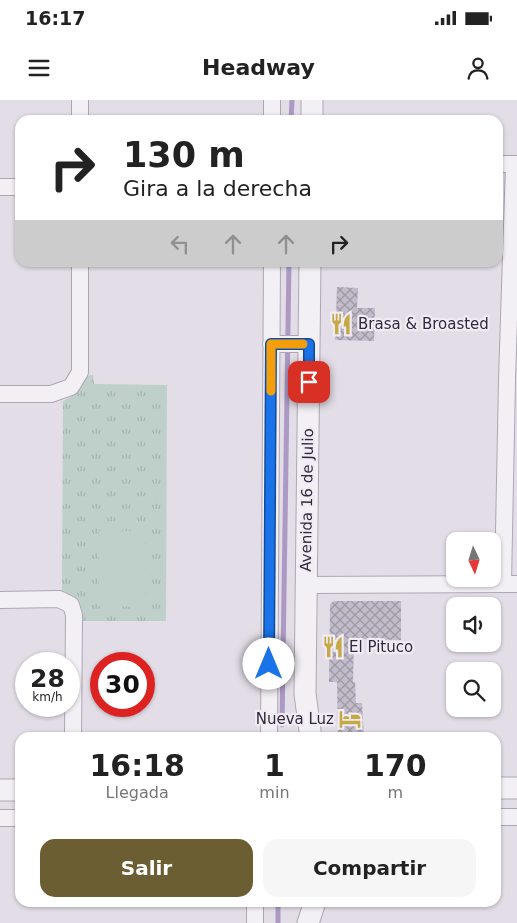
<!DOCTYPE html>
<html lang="es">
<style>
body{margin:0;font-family:"DejaVu Sans",sans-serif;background:#f6f6f6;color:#222;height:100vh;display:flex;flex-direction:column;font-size:19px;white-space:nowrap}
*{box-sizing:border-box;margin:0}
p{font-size:16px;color:#767676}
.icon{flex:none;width:28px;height:28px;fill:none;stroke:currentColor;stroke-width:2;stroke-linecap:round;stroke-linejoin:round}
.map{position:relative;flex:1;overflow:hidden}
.sheet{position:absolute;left:15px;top:632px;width:486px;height:175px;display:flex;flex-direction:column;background:#fff;border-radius:15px;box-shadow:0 1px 4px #0004}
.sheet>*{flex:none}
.hud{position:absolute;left:15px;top:15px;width:488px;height:152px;border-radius:15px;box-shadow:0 1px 4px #0004;background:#fff;color:#222;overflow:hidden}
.needle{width:32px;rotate:176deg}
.buttons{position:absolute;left:446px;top:432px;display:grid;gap:10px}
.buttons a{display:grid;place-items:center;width:55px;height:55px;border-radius:10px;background:#fff;box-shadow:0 1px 4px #0004;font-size:25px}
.speed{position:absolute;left:15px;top:552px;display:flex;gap:10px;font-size:25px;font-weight:700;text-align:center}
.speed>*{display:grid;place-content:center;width:65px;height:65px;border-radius:50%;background:#fff;box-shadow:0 1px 4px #0004;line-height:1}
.speed small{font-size:12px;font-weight:400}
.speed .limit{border:8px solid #d22;background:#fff;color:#111}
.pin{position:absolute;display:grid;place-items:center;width:42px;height:42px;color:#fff;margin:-21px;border-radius:10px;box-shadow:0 2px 8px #0006}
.me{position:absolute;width:55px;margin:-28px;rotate:0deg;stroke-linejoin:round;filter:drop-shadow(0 0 4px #0008)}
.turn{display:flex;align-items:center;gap:18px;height:105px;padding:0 25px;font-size:22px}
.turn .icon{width:65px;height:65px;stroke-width:2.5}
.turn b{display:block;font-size:35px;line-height:42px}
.lanes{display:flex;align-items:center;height:48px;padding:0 25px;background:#0003;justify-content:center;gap:25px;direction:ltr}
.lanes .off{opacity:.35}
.eta{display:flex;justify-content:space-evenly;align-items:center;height:85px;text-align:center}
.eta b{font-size:30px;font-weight:700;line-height:35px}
.button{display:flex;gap:10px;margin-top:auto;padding:10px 25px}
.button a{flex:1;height:58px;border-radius:15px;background:#6c5e33;color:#fff;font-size:20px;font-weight:700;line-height:58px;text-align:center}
.button a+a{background:#f6f6f6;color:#222}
.status{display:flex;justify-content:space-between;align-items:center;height:35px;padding:0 25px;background:#fff;direction:ltr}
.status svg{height:14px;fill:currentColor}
header{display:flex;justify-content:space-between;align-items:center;height:65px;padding:0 25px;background:#fff;font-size:22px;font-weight:700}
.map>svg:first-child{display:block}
.grass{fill:url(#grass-tufts)}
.garden{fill:#bfd0ca}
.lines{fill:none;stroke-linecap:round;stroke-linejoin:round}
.stream{stroke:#ac9ac5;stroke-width:5}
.building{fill:url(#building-cross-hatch)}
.minor-casing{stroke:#aea7b3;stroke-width:18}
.tertiary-casing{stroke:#aea7b3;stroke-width:23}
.minor{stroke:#f3f0f5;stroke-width:16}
.tertiary{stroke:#f3f0f5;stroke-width:21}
.route-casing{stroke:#114b97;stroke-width:12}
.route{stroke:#1a73e8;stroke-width:9}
.slow{stroke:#f59e0b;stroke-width:9}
.labels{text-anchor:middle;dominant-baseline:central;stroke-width:4.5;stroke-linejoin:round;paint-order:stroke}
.poi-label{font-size:15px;fill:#33283c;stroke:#f0ecf4;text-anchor:start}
.street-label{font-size:15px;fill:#33283c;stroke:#f0ecf4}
</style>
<div class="status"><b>16:17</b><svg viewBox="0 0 49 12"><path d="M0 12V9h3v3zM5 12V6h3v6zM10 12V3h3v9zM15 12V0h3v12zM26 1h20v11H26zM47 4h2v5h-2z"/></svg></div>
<header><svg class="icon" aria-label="menu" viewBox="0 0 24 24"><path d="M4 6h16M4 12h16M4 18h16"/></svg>Headway<svg class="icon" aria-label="person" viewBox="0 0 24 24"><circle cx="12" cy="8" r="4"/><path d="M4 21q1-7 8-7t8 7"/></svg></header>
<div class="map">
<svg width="517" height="823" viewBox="0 0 517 823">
<defs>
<pattern id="grass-tufts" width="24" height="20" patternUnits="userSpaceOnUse" patternTransform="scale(1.25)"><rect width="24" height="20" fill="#bfd0ca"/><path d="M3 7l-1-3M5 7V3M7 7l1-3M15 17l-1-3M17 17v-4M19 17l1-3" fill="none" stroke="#a5b3ae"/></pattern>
<pattern id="building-cross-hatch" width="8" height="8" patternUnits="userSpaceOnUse" patternTransform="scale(1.25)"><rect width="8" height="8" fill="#c2bbc9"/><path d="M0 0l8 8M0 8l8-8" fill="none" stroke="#9e98a4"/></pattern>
</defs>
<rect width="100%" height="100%" fill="#e2dde6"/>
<path class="grass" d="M93 275 94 284 167 285 166 521H80L62 493 63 301C78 294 79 290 84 276Z"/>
<path class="garden" d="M99 431H145V507L99 506Z"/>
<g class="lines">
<path class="stream" d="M291 20 292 0
M282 625 289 162
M278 823V802"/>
</g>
<path class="building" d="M337 187 358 188 357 208H375L374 241 335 240Z
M334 501H401V540L354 539 353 582H355L356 603H362L364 638H338L337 582H329L330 504Z"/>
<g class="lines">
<g class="minor-casing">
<path id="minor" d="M272 0V20
M80 20V0
M498 64H517
M0 87H20
M271 244H309
M0 294H51L71 287 80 272V162
M503 484 507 280 514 64
M306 485 517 484
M0 500 59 499 71 505 74 515 73 638
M269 638 272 162
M496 717H517
M0 718H20
M255 823V802"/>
</g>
<g class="tertiary-casing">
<path id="tertiary" d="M312 20V0
M310 162 305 594 311 638
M496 688H517
M0 690H20
M308 823 315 802"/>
</g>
<use href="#minor" class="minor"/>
<use href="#tertiary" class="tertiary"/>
</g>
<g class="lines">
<g class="route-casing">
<path id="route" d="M269 564 271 244H309V282"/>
</g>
<use href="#route" class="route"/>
<path class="slow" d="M271 291V244H303"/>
</g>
<defs>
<g id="restaurant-bare" transform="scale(1.725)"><path d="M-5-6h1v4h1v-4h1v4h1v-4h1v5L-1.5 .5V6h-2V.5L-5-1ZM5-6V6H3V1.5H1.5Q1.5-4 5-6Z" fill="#c6a847" stroke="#f0ecf4" stroke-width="2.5" paint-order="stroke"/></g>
<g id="hotel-bare" transform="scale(1.725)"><path d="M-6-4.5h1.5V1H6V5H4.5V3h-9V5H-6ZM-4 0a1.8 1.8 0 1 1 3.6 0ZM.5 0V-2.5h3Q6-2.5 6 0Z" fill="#c6a847" stroke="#f0ecf4" stroke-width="2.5" paint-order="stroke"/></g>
</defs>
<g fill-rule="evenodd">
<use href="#restaurant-bare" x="341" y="224"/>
<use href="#restaurant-bare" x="333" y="547"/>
<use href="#hotel-bare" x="350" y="619"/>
</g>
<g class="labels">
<g class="poi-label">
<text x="358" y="224">Brasa &amp; Broasted</text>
<text x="349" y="547">El Pituco</text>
<text x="334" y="619" text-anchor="end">Nueva Luz</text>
</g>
<g class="street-label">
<text transform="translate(307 400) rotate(-89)">Avenida 16 de Julio</text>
</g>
</g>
</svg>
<div class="buttons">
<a><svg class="needle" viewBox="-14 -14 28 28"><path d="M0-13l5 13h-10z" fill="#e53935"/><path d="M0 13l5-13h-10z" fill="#767676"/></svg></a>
<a><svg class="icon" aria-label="sound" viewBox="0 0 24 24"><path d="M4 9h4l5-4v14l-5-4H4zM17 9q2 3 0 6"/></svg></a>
<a><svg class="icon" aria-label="search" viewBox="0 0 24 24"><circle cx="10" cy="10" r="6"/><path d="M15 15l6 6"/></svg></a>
</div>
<div class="speed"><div>28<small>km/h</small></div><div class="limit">30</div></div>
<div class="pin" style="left:309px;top:282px;background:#d93025"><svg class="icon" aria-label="arrive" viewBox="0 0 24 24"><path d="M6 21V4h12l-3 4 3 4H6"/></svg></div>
<svg class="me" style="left:269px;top:564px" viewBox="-20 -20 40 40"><circle r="19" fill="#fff"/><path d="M0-13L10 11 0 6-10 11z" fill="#1a73e8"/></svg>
<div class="hud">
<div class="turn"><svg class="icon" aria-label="right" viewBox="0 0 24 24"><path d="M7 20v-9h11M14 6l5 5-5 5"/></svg><div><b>130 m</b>Gira a la derecha</div></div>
<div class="lanes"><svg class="icon off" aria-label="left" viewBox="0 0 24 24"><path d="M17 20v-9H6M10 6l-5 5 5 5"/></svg><svg class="icon off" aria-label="ahead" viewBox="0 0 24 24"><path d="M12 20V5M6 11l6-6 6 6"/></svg><svg class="icon off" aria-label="ahead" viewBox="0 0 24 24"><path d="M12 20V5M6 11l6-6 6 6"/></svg><svg class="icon" aria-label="right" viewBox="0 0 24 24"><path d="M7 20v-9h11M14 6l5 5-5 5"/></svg></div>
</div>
<section class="sheet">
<div class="eta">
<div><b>16:18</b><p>Llegada</p></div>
<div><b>1</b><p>min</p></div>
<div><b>170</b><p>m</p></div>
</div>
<div class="button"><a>Salir</a><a>Compartir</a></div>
</section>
</div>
